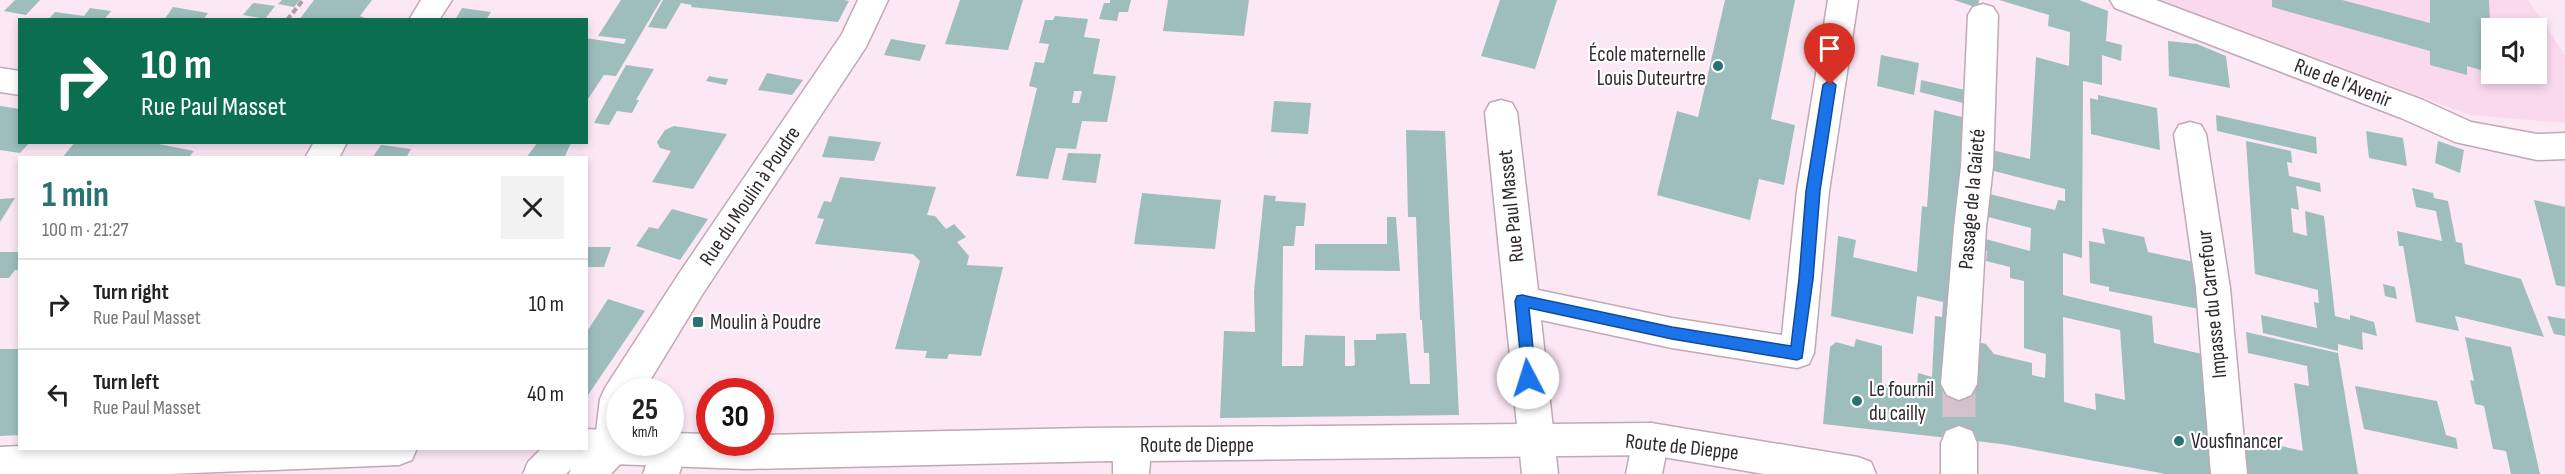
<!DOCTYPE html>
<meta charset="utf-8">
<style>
body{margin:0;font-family:"Sofia Sans Condensed",sans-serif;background:#f2f2f2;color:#222;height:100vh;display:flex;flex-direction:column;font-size:22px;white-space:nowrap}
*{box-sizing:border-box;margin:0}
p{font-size:20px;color:#767676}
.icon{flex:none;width:33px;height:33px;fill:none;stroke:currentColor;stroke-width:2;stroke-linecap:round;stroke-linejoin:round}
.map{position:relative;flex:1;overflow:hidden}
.sheet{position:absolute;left:18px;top:156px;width:570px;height:294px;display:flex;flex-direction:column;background:#fff;border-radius:0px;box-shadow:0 3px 9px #0003}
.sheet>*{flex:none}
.guide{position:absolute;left:18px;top:18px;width:570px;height:126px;border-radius:0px;box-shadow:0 3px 9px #0003;background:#0b6e4f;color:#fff;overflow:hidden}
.buttons{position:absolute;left:2481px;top:18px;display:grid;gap:12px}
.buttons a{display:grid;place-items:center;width:66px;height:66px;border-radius:0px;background:#fff;box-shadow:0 3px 9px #0003;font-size:30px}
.speed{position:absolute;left:606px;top:378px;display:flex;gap:12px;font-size:30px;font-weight:700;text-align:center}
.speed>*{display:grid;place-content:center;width:78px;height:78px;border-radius:50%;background:#fff;box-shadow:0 3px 9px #0003;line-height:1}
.speed small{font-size:15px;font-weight:400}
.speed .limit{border:9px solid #d22;background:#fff;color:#111}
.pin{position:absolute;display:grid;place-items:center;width:51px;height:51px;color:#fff;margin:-62px -26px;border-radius:50% 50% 50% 0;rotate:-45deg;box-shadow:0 0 6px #0007}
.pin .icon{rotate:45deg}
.me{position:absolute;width:66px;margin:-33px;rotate:355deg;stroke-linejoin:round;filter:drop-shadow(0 0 4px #0008)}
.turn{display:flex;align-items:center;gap:21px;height:126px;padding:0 24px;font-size:27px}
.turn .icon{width:78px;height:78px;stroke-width:2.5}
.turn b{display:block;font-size:42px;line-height:51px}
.round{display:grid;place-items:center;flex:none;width:63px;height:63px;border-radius:0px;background:#f2f2f2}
.headline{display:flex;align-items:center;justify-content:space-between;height:102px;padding:0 24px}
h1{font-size:36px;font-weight:700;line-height:45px;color:#287271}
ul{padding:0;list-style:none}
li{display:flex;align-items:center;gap:18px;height:90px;padding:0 24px;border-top:2px solid #e0e0e0}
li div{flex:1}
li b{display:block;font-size:22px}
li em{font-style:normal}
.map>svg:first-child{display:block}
.built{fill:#fad9ee;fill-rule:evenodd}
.building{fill:#9dbebd;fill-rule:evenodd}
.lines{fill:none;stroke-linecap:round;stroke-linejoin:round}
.minor-tunnel{stroke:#d4c1cd;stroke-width:33;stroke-dasharray:33 16;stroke-linecap:butt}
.minor-casing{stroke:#c1a8b7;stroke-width:3}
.major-casing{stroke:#c1a8b7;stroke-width:3}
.path{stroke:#ae9da8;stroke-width:4;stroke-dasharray:6 3;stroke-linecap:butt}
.minor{fill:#fff;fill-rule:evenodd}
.major{fill:#fff;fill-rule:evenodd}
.route{fill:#1a73e8;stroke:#114b97;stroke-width:1.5}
.poi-dot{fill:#287271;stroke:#fff;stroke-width:2}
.labels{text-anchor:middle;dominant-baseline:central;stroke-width:4.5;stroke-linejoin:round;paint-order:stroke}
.poi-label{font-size:21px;fill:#32292f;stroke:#fff;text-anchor:start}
.street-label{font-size:21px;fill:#32292f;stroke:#fff}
</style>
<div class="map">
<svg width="2565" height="474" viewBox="0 0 2565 474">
<rect width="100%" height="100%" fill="#fce7f4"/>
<path class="built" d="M2147 0H2528L2565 55V123L2470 115 2218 21ZM2492 28H2536V74H2492Z"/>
<path class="building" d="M15 0H40L26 15 4 11Z
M282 0H300L294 7 278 4Z
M314 0H372L360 16 370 20H299Z
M621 0H661L616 76 604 75 586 102V38L624 44 626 39 598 36Z
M663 0H844L849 1 838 22 691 7 692 5 681 3 666 29 648 27Z
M960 0H1023L1008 50 945 44Z
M1110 0H1131L1128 12H1119L1117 21 1099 19 1104 3H1110Z
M1168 0H1249L1244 36 1163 31Z
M1500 0H1557L1535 69 1481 56Z
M1725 0H1795L1771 119 1795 125 1784 185 1759 179 1750 220 1657 195 1677 111 1698 117Z
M1954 0H1979L1978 8Z
M1999 0H2079L2108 11 2106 41 2122 45 2121 61 2102 55V85L2083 81 2082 258 2063 253V295L2152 316 2154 343 2202 354 2217 474H2166L2002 444 1823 424 1830 347 1836 342 1854 347 1856 339 1882 346V384L1917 388 1918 373 1932 377 1935 316 1942 317 1943 302 1917 296 1913 334 1831 316 1838 236 1856 240 1853 257 1917 272 1922 206 1927 207 1934 110 1970 119 1956 214 1950 278 1956 280 1968 340 1986 344 1994 354 2032 363V375L2045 378 2046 354 2024 348V281L2010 278V267L1986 261 1987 251 1977 249 1978 237 2030 251 2031 228 1980 215 1981 192 2055 210 2058 200 2065 201V189L1982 168 1983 148 2030 159 2036 57 2069 66 2070 32 2048 26 2049 15ZM2063 317 2120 330 2125 400 2095 393 2096 410 2064 402Z
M2272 0H2342L2430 23V0H2489L2492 73 2467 66V75L2430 65V51L2272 7Z
M253 3 262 4 275 6 265 19 243 15Z
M173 7 208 13 203 20H164Z
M90 8 111 11 104 20H48L55 12 84 16Z
M462 8 491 12 486 20H455Z
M1055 16 1088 19 1084 37 1100 39 1093 74 1116 76 1107 122 1082 121 1076 149 1056 148 1048 179 1016 176 1037 88 1029 86 1035 62 1044 63 1049 44 1039 43 1045 20H1053ZM1074 91H1082L1079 103H1072Z
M891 39 926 45 920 61 884 55Z
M2168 41 2197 44 2226 56 2230 88 2169 76Z
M1881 55 1919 63 1914 95 1877 86Z
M626 65 654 69 636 100H639L632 113 617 111 609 125 594 123Z
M767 73 772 74 803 80 792 95 758 90Z
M709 76 719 78 728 79 726 85 706 81Z
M1921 80 1965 90 1963 103 1920 92Z
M2098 95 2157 108 2160 150 2091 134 2090 98 2098 100Z
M1274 101 1311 103 1308 134 1271 132Z
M0 106 20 109V142H30L20 153 0 150Z
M2216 115 2316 137 2317 154 2217 131Z
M674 126 727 134 693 189 652 182 671 151 660 148 657 142 665 130Z
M1406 130 1445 131 1459 415 1220 418 1224 331 1255 332 1254 292 1264 195 1276 196 1275 201 1306 203 1304 226H1296L1294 246H1283L1282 366H1303L1305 335 1345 336V366H1352L1355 365 1354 340H1376V334L1406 333 1410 384H1430L1429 353H1424L1422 320H1420L1416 217H1408Z
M2366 131 2403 138 2407 166 2369 158Z
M829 136 881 142 874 161 822 157Z
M2246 141 2291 151 2292 163 2287 162 2289 176 2320 183 2321 192 2296 186 2299 210 2291 208 2293 232 2307 236 2305 211 2324 216 2335 316 2350 320V315L2374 322 2377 336 2362 332 2363 350 2338 344V351L2263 333 2261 315 2317 328 2314 302 2319 303 2318 294V290L2255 274Z
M2438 141 2464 150 2460 173 2435 163Z
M75 142H148L194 151 188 158H62Z
M538 142H562L571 143 564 158H526Z
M381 145 411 149 406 158H372Z
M1068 153 1101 154 1096 183 1062 180Z
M840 177 936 187 927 215 935 216 946 229 954 224 966 237 957 242 969 256 967 265 1003 267 981 356 949 354 947 359 925 358 927 351 895 349 920 261 913 254 815 244 824 219 817 218 824 201 831 202Z
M2412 188 2433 193 2434 198 2448 201 2456 242 2462 243 2465 264 2521 279 2544 337 2455 316 2459 331 2416 322 2404 251 2403 246H2399L2397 231 2442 241 2436 211 2416 207Z
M1142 193 1221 200 1215 249 1134 244Z
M15 198 0 222V199Z
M2534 200 2565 207V287L2556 285Z
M672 209 708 219 680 260 636 246 649 227 658 229Z
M1387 217H1396L1400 271 1315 270V244H1387Z
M2102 228 2144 237 2148 252 2194 262 2199 309 2109 291V287L2090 283 2089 241 2105 244Z
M586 247H611L604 267H586Z
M0 252H20V270H15L9 278H0Z
M2383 284 2395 287 2397 299 2385 296Z
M608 299 645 311 586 398V333Z
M2547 316 2565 319V336L2554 334Z
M2246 332 2338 353 2358 474H2240L2237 436 2303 451 2294 383 2309 386 2307 366 2248 353Z
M2465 337 2511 347 2540 474H2511L2506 451 2493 449 2484 406 2475 404 2470 380 2474 381Z
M0 349H20V435L0 436Z
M2355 386 2437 401 2446 435 2456 438 2458 449 2364 429Z"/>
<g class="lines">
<path class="minor-tunnel" d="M1959 384V443"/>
<g class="minor-casing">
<path id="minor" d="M421 0H452L439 20H409Z
M858 0H888L866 47 702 295 643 392H620V442H631L625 459 611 474H569L571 469 566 474H523L528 462 542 448H585L583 452 595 440 600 399 605 388 678 275 842 34Z
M1828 0H1858L1829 191 1814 353 1809 364 1797 368 1672 348 1541 320 1558 474H1522L1485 112 1490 103 1501 100 1512 103 1517 112 1538 290 1672 318 1782 335 1797 191Z
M2110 0H2156L2423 100 2471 122 2537 134 2565 133V159L2537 160 2455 142 2401 118 2115 8Z
M1983 4 1993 7 1998 15 1993 166 1986 228 1977 384 1971 395 1959 400 1947 395 1941 384 1954 228 1961 166 1968 15 1973 7Z
M0 68 20 71V95L0 92Z
M2190 122 2201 125 2206 134 2230 288 2247 474H2211L2196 288 2174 134 2179 125Z
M314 142H347L339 158H305Z
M1651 423 1664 427 1669 439 1662 474H1626L1633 439 1638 427Z
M1959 426 1972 431 1977 443V474H1941V443L1946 431Z
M670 434 682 438 687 450 679 474H643L654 442H670Z"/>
</g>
<g class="major-casing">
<path id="major" d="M1651 423 1858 457 1871 462 1876 474H1764L1651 455 1150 461 1149 474H1113V461L745 469 586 463 573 458 569 448H586V429L620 431V442H670V433L710 434V442H760V435L1087 428Z
M20 446V448H417L412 460 399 465 168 474H0V447Z"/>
</g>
<path class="path" d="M287 20 303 0"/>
<use href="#minor" class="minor"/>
<use href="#major" class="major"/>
</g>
<path class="route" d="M1830 80 1836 85 1820 191 1813 279 1802 358 1797 360 1672 339 1529 308 1536 378 1534 382 1528 384 1523 382 1515 301 1517 296 1522 295 1672 327 1791 346 1799 279 1806 191 1823 85Z"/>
<g class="poi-dot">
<circle cx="1718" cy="66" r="6"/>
<rect x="692" y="316" width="12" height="12" rx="3"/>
<circle cx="1857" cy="401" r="6"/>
<circle cx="2179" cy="441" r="6"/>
</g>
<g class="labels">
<g class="poi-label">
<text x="1706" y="54" text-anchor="end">École maternelle<tspan x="1706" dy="24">Louis Duteurtre</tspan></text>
<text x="710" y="322">Moulin à Poudre</text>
<text x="1869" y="389">Le fournil<tspan x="1869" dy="24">du cailly</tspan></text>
<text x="2191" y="441">Vousfinancer</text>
</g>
<g class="street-label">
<text transform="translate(2343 83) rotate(21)">Rue de l'Avenir</text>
<text transform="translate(750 196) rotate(-56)">Rue du Moulin à Poudre</text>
<text transform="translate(1972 199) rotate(-85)">Passage de la Gaieté</text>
<text transform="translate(1511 206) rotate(-96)">Rue Paul Masset</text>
<text transform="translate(2212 304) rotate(-96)">Impasse du Carrefour</text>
<text x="1197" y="445">Route de Dieppe</text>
<text transform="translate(1682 447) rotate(6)">Route de Dieppe</text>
</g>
</g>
</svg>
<div class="buttons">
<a><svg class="icon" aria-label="sound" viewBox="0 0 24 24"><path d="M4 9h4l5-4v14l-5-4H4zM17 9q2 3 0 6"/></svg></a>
</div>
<div class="speed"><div>25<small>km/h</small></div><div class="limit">30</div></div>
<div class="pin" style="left:1830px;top:85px;background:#d93025"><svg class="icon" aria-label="arrive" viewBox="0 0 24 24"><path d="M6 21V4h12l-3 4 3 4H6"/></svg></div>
<svg class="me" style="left:1528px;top:378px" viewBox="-20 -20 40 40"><circle r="19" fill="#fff"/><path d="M0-13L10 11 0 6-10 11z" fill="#1a73e8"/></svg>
<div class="guide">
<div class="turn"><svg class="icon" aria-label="right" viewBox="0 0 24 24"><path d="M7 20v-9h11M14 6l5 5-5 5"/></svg><div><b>10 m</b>Rue Paul Masset</div></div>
</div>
<section class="sheet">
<div class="headline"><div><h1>1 min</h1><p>100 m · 21:27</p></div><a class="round"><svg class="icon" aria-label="close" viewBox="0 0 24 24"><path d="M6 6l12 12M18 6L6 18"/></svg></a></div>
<ul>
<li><svg class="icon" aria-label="right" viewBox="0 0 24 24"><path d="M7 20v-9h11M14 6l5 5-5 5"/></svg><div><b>Turn right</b><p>Rue Paul Masset</p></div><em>10 m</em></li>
<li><svg class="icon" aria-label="left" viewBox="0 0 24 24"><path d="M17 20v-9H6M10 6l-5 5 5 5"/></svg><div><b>Turn left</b><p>Rue Paul Masset</p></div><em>40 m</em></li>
</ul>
</section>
</div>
